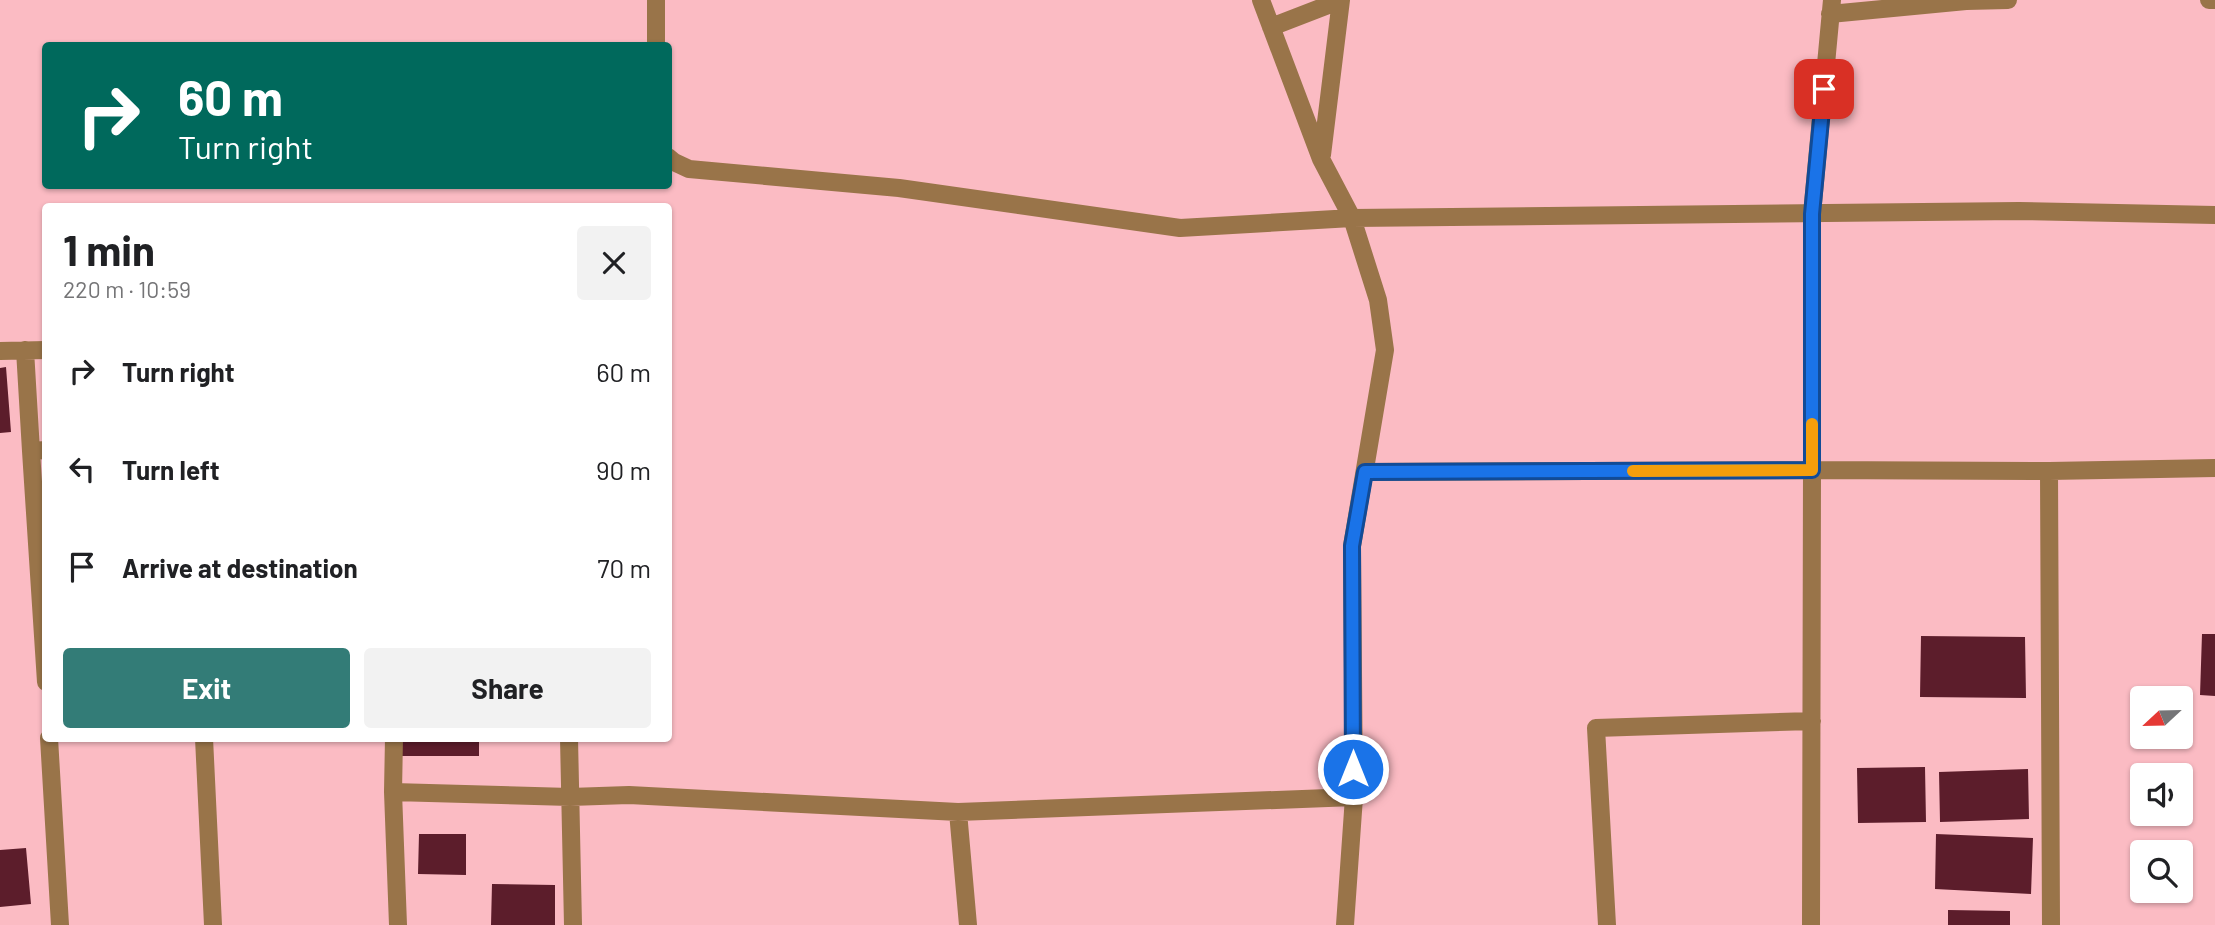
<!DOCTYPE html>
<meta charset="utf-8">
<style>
body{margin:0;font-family:Barlow,sans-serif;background:#f2f2f2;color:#202124;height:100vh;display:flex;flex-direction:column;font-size:26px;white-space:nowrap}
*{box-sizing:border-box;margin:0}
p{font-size:23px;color:#757577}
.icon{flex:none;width:38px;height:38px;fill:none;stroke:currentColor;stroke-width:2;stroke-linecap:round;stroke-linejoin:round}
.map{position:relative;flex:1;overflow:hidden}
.details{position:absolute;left:42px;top:203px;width:630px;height:539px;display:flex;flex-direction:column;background:#fff;border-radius:7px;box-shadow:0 2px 5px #0004}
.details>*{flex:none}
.hud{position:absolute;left:42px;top:42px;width:630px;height:147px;border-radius:7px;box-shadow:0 2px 5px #0004;background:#00695c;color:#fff;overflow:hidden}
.needle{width:46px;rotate:248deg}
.fabs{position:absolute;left:2130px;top:686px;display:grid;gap:14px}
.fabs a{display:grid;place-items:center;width:63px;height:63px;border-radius:7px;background:#fff;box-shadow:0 2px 5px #0004;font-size:35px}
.pin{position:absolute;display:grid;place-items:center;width:60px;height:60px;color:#fff;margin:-30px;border-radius:14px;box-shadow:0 4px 10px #0006}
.me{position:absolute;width:77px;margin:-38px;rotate:0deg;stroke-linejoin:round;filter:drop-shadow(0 0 5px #0008)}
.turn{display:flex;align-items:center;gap:24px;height:147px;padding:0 21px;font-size:32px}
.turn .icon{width:91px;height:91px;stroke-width:2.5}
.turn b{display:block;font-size:49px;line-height:60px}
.round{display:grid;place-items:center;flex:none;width:74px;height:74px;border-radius:7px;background:#f2f2f2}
.summary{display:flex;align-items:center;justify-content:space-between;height:119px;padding:0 21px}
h1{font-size:42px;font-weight:700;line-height:52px}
.action{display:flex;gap:14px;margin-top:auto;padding:14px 21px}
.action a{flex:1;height:80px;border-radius:7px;background:#337c77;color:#fff;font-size:28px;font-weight:700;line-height:80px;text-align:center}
.action a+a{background:#f2f2f2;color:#202124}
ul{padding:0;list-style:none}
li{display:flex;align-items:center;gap:21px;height:98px;padding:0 21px}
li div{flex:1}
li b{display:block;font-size:26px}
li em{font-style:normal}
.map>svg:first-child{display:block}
.building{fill:#5c1d2b}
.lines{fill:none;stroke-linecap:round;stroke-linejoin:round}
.minor{stroke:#997449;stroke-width:18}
.route-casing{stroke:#114b97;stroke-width:18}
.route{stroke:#1a73e8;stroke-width:12}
.slow{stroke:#f59e0b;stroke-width:12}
</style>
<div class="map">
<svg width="2215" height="925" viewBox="0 0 2215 925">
<rect width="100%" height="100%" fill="#fbbbc3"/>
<path class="building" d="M6 367 11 432 0 433V368Z
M2202 634H2215V696L2200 695Z
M1921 636 2025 637 2026 698 1920 697Z
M402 738H479V756H402Z
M1925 767 1926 822 1858 823 1857 768Z
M2028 769 2029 819 1940 822 1939 772Z
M419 834H466V875L418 874Z
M1936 834 2033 838 2031 894 1935 889Z
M26 848 31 904 0 907V850Z
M492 884 555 885V925H491Z
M1948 910 2010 911V925H1948Z"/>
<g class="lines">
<path class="minor" d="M656 0V46
M1261 0 1321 159 1352 218 1378 300 1385 350 1352 546 1354 797 1345 925
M2209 0H2215
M1830 14 1966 1 2008 0
M1271 27 1341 0 1322 155
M668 157 674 162 689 169 899 188 1180 228 1352 218 2019 211 2215 215
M25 350 31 451 46 450
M0 351 46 350
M31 451 46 682
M2049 471 2051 925
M1365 472 1812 470V214L1832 0
M49 738 60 925
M204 738 213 925
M394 738 393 792 398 925
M569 738 573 925
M393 792 570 797 629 795 958 812 1354 797
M958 812 968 925
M1607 925 1596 728 1812 721
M1811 925 1812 470 2049 471 2215 468"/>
</g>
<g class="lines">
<g class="route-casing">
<path id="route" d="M1353 769 1352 546 1365 472 1812 470V214L1824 89"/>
</g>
<use href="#route" class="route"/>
<path class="slow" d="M1633 471 1812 470V424"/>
</g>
</svg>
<div class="fabs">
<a><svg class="needle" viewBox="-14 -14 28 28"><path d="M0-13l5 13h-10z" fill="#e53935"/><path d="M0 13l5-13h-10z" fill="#757577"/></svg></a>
<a><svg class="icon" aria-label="sound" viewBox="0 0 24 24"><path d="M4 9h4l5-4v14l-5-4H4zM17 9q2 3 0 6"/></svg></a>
<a><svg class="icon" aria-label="search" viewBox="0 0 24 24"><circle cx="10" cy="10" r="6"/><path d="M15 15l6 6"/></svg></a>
</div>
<div class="pin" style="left:1824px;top:89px;background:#d93025"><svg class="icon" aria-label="arrive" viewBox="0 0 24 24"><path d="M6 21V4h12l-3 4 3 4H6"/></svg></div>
<svg class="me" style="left:1353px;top:769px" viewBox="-20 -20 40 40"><circle r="17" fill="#1a73e8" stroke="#fff" stroke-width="3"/><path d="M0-11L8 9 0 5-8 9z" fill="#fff"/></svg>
<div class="hud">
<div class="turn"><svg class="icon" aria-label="right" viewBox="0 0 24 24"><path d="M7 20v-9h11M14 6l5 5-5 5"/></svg><div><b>60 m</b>Turn right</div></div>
</div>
<section class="details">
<div class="summary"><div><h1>1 min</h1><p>220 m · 10:59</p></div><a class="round"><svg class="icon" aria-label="close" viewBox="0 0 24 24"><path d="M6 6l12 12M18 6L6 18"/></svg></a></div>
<ul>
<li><svg class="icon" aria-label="right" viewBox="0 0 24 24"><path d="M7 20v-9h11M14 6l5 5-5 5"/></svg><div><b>Turn right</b></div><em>60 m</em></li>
<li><svg class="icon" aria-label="left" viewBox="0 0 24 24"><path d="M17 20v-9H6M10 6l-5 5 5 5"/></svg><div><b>Turn left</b></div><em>90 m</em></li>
<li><svg class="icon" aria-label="arrive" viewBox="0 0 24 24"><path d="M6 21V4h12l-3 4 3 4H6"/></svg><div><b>Arrive at destination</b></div><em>70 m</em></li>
</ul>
<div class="action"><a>Exit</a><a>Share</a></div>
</section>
</div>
